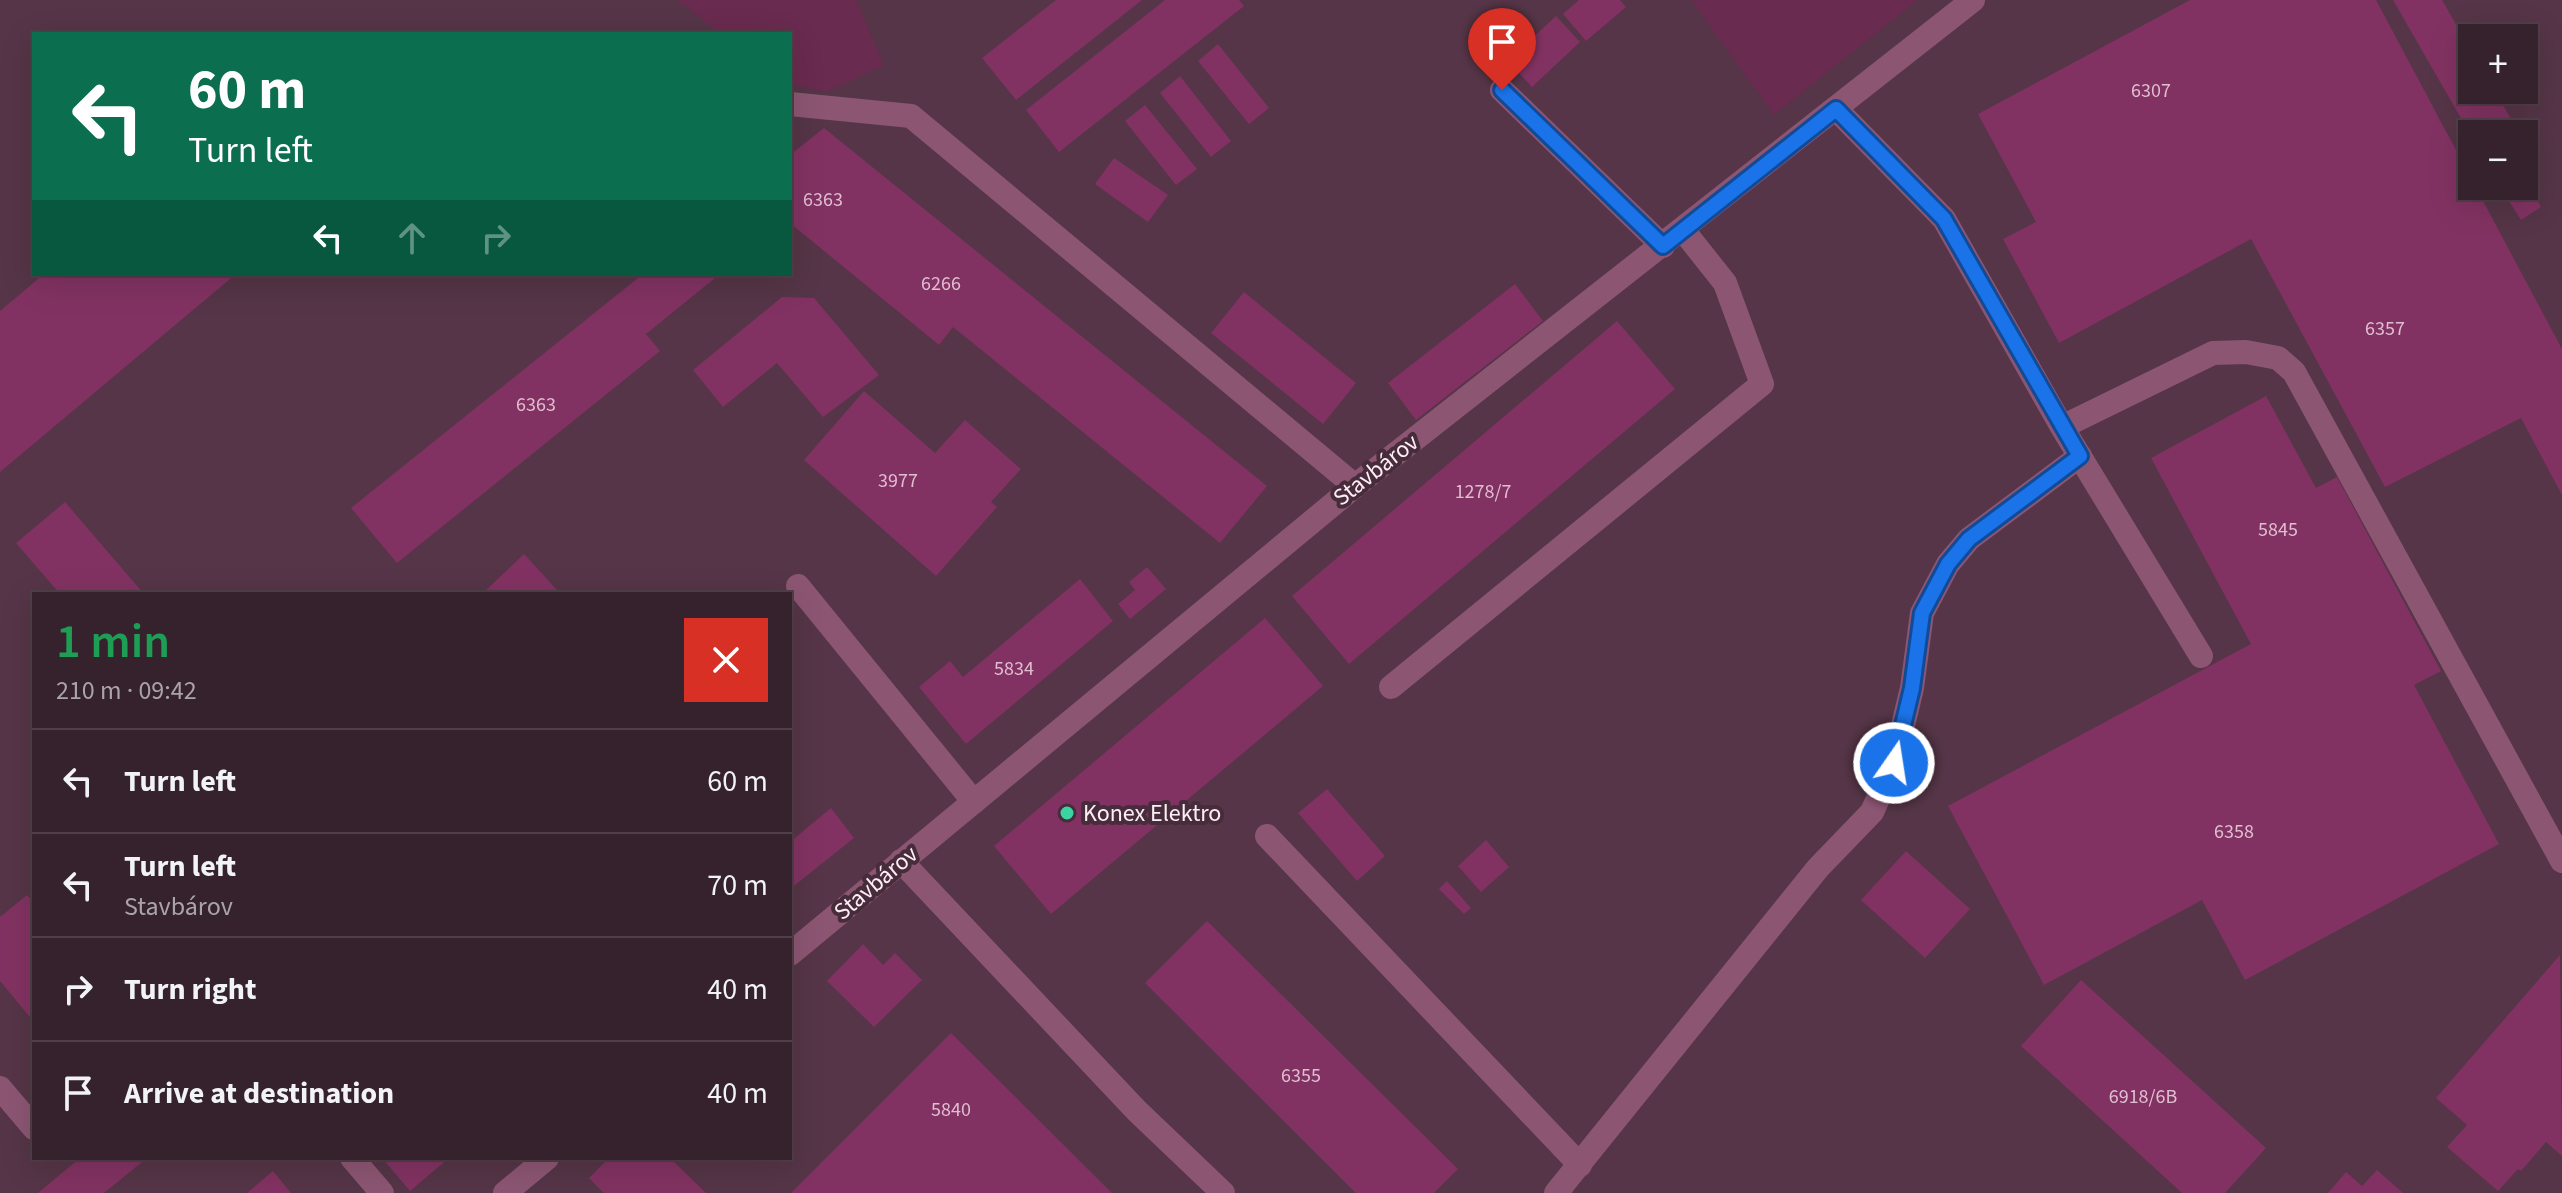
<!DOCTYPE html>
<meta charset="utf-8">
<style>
body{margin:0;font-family:"Source Sans 3",sans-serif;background:#3d2a34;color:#f1f3f6;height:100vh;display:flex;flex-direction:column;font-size:30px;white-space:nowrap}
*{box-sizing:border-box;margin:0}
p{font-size:26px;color:#aaa4a9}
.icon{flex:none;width:44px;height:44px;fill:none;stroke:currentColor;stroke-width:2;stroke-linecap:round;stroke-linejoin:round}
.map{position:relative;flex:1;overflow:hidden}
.details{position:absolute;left:32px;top:592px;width:760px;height:568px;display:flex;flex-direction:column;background:#35222c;border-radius:0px;box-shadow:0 8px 32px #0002,0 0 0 2px #4f3f48}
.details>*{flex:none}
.top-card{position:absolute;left:32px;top:32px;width:760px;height:244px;border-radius:0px;box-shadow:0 8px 32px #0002,0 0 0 2px #4f3f48;background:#0b6e4f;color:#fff;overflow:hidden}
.buttons{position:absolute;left:2458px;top:24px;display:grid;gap:16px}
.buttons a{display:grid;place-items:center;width:80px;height:80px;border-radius:0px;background:#35222c;box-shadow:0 8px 32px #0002,0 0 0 2px #4f3f48;font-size:40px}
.pin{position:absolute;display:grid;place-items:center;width:68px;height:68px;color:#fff;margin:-82px -34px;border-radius:50% 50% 50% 0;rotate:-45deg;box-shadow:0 0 8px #0007}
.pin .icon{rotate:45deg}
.me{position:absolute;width:88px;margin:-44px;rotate:13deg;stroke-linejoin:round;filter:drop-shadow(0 0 6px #0008)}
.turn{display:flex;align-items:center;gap:28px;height:168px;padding:0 24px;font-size:36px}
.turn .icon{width:104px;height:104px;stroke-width:2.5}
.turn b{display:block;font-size:56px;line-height:68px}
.lanes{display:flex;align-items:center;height:76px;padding:0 24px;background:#0003;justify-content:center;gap:40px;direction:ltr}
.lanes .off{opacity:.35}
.round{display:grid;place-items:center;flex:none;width:84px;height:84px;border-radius:0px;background:#3d2a34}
.overview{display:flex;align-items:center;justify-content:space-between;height:136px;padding:0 24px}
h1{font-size:48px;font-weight:600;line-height:60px;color:#1e9e55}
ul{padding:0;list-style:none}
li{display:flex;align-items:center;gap:24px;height:104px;padding:0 24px;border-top:2px solid #4f3f48}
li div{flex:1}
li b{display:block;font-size:30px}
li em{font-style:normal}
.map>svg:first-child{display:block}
.built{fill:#553547;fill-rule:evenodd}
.green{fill:#692b4f}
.building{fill:#823262}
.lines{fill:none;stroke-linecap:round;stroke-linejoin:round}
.minor{stroke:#8c5673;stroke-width:24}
.route-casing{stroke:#114b97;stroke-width:20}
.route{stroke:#1a73e8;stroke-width:14}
.poi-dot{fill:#3dd4a3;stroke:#472d3b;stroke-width:3}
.labels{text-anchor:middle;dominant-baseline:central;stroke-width:8;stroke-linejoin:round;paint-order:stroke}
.number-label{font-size:20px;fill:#e0bed1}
.street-label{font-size:24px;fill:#ffedf6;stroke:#472d3b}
.poi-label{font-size:24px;fill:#ffedf6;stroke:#472d3b;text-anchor:start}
</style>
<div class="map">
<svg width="2562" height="1193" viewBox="0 0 2562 1193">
<rect width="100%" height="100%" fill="#472d3b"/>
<path class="built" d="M0 0H2562V1193H0ZM34 34H790V274H34ZM2472 38H2524V90H2472ZM2472 134H2524V186H2472ZM34 594H790V1158H34Z"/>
<path class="green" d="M677 0H856L884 65 826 92 790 84V34H721Z
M1691 0H1918L1774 115Z"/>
<path class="building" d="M1056 0H1142L1016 100 982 58Z
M1165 0H1239L1244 6 1059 152 1026 110Z
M1579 0H1620L1626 7 1586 41 1563 14Z
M2190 0H2376L2472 180V186H2475L2562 349V495L2521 418 2385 487 2251 239 2059 343 2003 239 2036 222 1978 114Z
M2393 0H2442L2472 52V90H2494L2520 134H2470Z
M1556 16 1580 42 1532 87 1508 61Z
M1218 44 1269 108 1249 124 1198 61Z
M1180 76 1231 141 1211 157 1160 93Z
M1145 105 1197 169 1176 185 1125 121Z
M824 128 1267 486 1220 543 953 327 939 345 790 223V155Z
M1114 158 1168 195 1148 222 1095 184Z
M2524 179 2541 207 2521 220 2502 190 2508 186H2524Z
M44 274H236L0 472V311Z
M643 274H720L646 334 660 351 397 563 351 508Z
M1515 284 1543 321 1416 420 1388 383Z
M1244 292 1356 383 1323 424 1211 333Z
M782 297 814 298 879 375 823 417 777 363 723 407 693 370Z
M1617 321 1675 389 1349 664 1292 596Z
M864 391 935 453 965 420 1021 469 991 502 997 507 936 576 804 460Z
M2266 396 2316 488 2337 477 2441 671 2414 685 2499 844 2245 980 2202 900 2044 985 1948 806 2251 644 2151 458Z
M65 502 144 594H60L16 543Z
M524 554 559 592 557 594H482Z
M1147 567 1166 589 1130 619 1118 604 1135 590 1129 582Z
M1080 579 1113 621 966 744 919 687 950 661 963 677Z
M1265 618 1323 686 1051 914 994 846Z
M1327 789 1385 856 1357 881 1298 813Z
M831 808 854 838 790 889V842Z
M1486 840 1509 867 1481 892 1458 866Z
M1906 851 1970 909 1925 958 1861 900Z
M1447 881 1471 908 1464 914 1439 889Z
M27 895 34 903V1022L0 981V917Z
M1207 921 1458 1169 1434 1193H1356L1145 983Z
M863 944 883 965 895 953 922 980 874 1027 827 981Z
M2560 955 2562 1156 2546 1142 2521 1171 2518 1169 2498 1191 2447 1147 2467 1125 2436 1098Z
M2081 980 2266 1148 2225 1193H2182L2021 1046Z
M951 1033 1105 1186 1112 1193H791Z
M80 1158H147L104 1193H38Z
M382 1158H449L410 1191Z
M609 1158H670L706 1193H604L589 1178Z
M2377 1170 2403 1193H2328L2346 1172 2362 1186Z
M273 1171 291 1193H247Z"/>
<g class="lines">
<path class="minor" d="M1502 90 1663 246
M790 104 911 116 1355 486
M1836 109 1944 219 2062 427 2201 656
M2062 427 2213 353 2246 352 2278 358 2294 372 2562 861
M798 586 974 802
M1391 687 1762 384 1725 283 1683 230
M1267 836 1580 1165
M901 861 1137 1111 1223 1193
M790 954 1355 486 1973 0
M0 1088 34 1128
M352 1158 382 1193
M505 1193 547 1158
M1556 1193 1818 868 1872 812 1894 763 1912 688 1922 613 1948 564 1969 539 2080 456"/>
</g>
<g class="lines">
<g class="route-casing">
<path id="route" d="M1502 90 1663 246 1836 109 1944 219 2080 456 1969 539 1948 564 1922 613 1912 688 1894 763"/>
</g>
<use href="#route" class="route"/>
</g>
<circle class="poi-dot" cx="1067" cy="813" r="8"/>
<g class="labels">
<g class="number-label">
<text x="2151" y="91">6307</text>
<text x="823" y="200">6363</text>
<text x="941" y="284">6266</text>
<text x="2385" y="329">6357</text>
<text x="536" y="405">6363</text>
<text x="898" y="481">3977</text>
<text x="1483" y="492">1278/7</text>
<text x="2278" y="530">5845</text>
<text x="1014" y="669">5834</text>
<text x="2234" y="832">6358</text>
<text x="1301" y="1076">6355</text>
<text x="2143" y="1097">6918/6B</text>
<text x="951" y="1110">5840</text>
</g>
<g class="street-label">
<text transform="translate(1376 470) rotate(-38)">Stavbárov</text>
<text transform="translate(876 883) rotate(-40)">Stavbárov</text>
</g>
<g class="poi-label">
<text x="1083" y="813">Konex Elektro</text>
</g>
</g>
</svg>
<div class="buttons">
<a>+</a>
<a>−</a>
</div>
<div class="pin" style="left:1502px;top:90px;background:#d93025"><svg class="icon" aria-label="arrive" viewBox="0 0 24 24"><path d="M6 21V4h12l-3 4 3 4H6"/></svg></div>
<svg class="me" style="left:1894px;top:763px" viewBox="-20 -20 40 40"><circle r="17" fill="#1a73e8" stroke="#fff" stroke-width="3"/><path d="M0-11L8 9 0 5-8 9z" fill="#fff"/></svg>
<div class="top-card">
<div class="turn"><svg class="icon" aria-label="left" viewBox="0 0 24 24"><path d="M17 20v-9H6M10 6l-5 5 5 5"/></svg><div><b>60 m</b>Turn left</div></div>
<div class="lanes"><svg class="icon" aria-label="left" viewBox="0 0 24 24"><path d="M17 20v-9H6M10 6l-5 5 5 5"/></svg><svg class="icon off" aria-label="ahead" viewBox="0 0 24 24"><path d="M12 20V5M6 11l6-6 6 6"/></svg><svg class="icon off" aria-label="right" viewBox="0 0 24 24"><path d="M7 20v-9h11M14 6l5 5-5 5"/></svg></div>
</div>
<section class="details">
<div class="overview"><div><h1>1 min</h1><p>210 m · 09:42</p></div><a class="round" style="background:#d93025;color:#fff"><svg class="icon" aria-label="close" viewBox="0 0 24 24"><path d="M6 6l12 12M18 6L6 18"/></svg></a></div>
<ul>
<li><svg class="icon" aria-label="left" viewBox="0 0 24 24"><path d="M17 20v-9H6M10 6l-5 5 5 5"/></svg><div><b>Turn left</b></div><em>60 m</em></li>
<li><svg class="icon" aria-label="left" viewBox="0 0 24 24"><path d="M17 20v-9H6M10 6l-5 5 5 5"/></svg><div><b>Turn left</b><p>Stavbárov</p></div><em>70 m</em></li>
<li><svg class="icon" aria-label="right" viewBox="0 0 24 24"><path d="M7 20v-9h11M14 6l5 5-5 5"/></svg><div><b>Turn right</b></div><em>40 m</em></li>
<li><svg class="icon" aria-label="arrive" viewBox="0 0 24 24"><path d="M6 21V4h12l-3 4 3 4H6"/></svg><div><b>Arrive at destination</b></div><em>40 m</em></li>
</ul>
</section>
</div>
